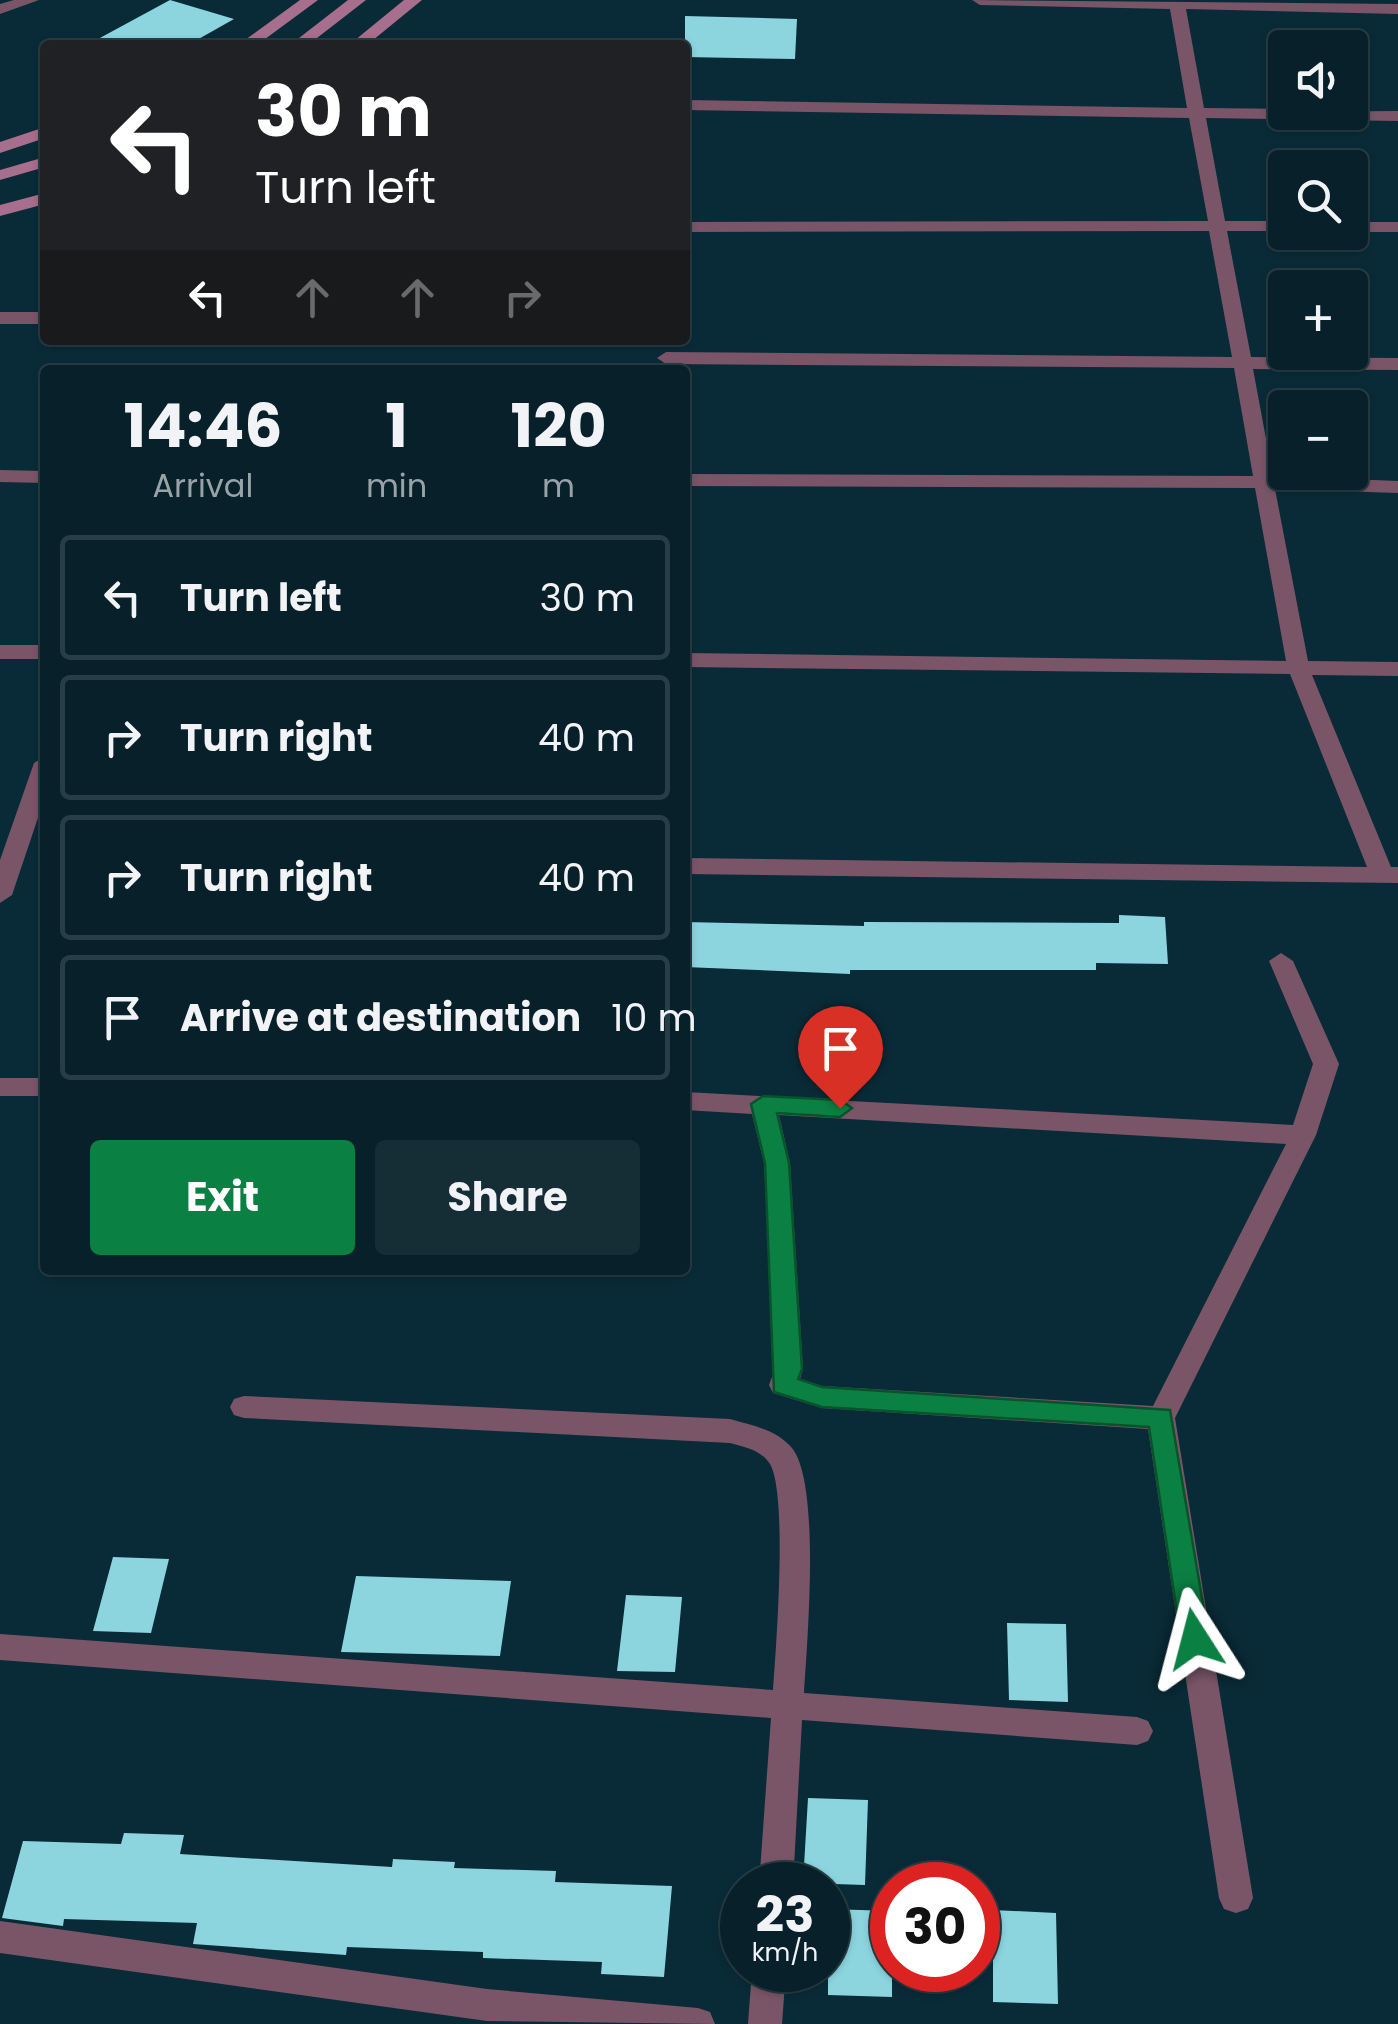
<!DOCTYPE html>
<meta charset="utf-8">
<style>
body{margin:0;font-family:Poppins,sans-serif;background:#152d35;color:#f1f3f6;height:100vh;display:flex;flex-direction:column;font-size:38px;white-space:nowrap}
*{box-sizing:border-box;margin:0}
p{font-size:32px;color:#98a3a8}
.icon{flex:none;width:55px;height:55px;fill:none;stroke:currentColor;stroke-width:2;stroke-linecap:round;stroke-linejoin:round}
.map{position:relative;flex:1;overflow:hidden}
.sheet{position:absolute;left:40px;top:365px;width:650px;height:910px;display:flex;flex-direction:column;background:#072029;border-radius:10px;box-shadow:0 2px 8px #0004,0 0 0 2px #283e46}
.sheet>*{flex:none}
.hud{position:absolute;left:40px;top:40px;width:650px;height:305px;border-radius:10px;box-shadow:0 2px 8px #0004,0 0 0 2px #283e46;background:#202124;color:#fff;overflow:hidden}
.controls{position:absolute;left:1268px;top:30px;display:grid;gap:20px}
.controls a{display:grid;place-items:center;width:100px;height:100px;border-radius:10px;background:#072029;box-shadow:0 2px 8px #0004,0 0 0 2px #283e46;font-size:50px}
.speed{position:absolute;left:720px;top:1862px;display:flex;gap:20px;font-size:50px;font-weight:700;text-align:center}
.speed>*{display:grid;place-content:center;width:130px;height:130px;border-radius:50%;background:#072029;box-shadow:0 2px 8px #0004,0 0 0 2px #283e46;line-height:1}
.speed small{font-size:25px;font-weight:400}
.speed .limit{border:15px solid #d22;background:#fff;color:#111}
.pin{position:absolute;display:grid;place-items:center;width:85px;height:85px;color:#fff;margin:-102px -42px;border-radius:50% 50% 50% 0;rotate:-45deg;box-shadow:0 0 10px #0007}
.pin .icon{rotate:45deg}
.me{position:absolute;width:110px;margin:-55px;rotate:351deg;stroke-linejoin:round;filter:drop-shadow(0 0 8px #0008)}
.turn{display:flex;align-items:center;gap:35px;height:210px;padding:0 50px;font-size:45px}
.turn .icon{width:130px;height:130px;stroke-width:2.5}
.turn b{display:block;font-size:70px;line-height:85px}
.lanes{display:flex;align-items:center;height:95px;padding:0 50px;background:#0003;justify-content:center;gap:50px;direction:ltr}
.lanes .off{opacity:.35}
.eta{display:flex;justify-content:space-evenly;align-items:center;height:170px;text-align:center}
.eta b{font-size:60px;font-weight:700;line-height:70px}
.primary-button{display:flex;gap:20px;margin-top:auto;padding:20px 50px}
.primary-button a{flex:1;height:115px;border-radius:10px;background:#0b8043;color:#fff;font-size:40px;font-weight:700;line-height:115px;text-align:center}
.primary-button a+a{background:#152d35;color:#f1f3f6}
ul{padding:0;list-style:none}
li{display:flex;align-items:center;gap:30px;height:125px;margin:0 20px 15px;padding:0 30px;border:5px solid #283e46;border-radius:10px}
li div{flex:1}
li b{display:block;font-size:38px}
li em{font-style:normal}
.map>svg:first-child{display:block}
.building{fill:#8cd5df}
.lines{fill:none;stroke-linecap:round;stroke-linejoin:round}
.street{fill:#7a5568;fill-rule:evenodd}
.secondary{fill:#a86e8d;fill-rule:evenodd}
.route{fill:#0b8043;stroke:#07532c;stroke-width:2.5}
</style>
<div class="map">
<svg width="1398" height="2024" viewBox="0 0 1398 2024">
<rect width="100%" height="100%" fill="#092b37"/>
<path class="building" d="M170 0 234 19 188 45H87Z
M685 16 797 19 795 59 685 57Z
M1119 915 1165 917 1168 964 1096 963V970H850V974L685 967V922L864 926V922L1119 923Z
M113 1557 169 1559 151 1633 93 1631Z
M356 1576 511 1581 500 1656 341 1652Z
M626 1595 682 1597 675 1672 617 1671Z
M1007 1623 1066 1624 1068 1702 1009 1700Z
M808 1798 868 1800 865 1885 803 1883Z
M124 1833 184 1835 180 1854 392 1867 393 1859 455 1862 454 1868 556 1871 555 1882 672 1886 664 1977 601 1974 602 1962 483 1958V1952L347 1947 346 1955 193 1944 197 1923 64 1919 63 1926 2 1918 23 1841 121 1844Z
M828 1909 892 1911V1997L828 1995Z
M993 1910 1056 1913 1058 2004 993 2002Z"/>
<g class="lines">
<path class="street" d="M14 0H39L0 14V4Z
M972 0 1398 4V14L1186 9 1204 108 1285 109V112L1398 111V121L1206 118 1225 221H1285V231H1227L1251 357 1398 358V370L1253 369 1273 476 1398 481V493L1275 489 1308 661 1398 662V676L1312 675 1391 867H1398V883L685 874V858L1367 867 1290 674 685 667V653L1286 661 1255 488 685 486V474L1253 476 1234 368 666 364 657 358 666 352 1232 357 1209 231 685 232V222L1208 221 1189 118 685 110V100L1187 108 1170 9 980 5Z
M1350 222H1398V232H1350Z
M0 312H45V324H0Z
M0 470 45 471V483L0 482Z
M0 645H45V659H0Z
M45 756V797L12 895 0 903V860L34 763Z
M1281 953 1293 961 1339 1064 1316 1135 1175 1418 1253 1898 1248 1909 1236 1913 1224 1909 1219 1898 1148 1429 822 1408 773 1393 769 1385 775 1369 764 1163 752 1114 685 1110V1092L1293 1125 1313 1064 1269 961ZM779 1115 1286 1144 1153 1406 822 1386 800 1379 803 1369 790 1163Z
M0 1078H45V1096H0Z
M244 1396 730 1419C753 1426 776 1429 792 1448 821 1484 807 1644 804 1693L1137 1717 1148 1721 1153 1731 1148 1741 1137 1745 802 1720 793 1885H759L771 1718 0 1660V1634L773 1690C776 1649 788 1495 770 1464 761 1450 745 1447 730 1443L244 1418 234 1415 230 1407 234 1399Z
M0 1921 487 1989 698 2008 710 2012 715 2024 487 2021 0 1953Z
M752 1970H786L782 2024H748Z"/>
<path class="secondary" d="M300 0H318L257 45H238Z
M348 0H366L308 45H290Z
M404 0H422L367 45H349Z
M45 127V138L0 153V142Z
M45 157V167L0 180V170Z
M45 193V204L0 216V205Z"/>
</g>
<path class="route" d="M763 1096 840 1100 852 1108 840 1117 777 1113 789 1163 802 1369 798 1379 822 1387 1170 1410 1209 1639 1205 1648 1195 1651 1185 1648 1181 1639 1149 1427 822 1407 774 1392 765 1163 751 1104Z"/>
</svg>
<div class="controls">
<a><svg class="icon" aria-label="sound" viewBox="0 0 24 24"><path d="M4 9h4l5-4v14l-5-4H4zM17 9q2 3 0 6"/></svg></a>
<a><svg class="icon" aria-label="search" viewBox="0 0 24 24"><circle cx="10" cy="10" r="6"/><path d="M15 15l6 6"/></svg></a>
<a>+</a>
<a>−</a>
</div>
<div class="speed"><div>23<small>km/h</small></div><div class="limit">30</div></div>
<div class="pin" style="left:840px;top:1108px;background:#d93025"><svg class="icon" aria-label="arrive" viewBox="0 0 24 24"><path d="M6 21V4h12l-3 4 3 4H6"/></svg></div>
<svg class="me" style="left:1195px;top:1639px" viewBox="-20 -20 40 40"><path d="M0-17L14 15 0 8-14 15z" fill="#0b8043" stroke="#fff" stroke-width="4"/></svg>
<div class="hud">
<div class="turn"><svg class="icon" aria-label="left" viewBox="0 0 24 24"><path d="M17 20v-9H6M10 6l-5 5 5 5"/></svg><div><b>30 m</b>Turn left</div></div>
<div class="lanes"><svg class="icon" aria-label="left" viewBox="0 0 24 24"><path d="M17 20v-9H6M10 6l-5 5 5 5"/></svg><svg class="icon off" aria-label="ahead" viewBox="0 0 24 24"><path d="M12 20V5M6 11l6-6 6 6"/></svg><svg class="icon off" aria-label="ahead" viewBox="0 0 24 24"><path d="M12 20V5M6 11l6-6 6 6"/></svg><svg class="icon off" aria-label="right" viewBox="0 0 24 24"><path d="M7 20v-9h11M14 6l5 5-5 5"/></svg></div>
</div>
<section class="sheet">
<div class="eta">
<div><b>14:46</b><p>Arrival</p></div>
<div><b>1</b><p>min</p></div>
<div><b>120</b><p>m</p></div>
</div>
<ul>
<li><svg class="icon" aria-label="left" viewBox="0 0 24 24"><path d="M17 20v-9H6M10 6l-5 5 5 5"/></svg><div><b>Turn left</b></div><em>30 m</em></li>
<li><svg class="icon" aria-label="right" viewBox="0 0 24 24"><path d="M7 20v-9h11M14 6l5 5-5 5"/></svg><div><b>Turn right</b></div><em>40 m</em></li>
<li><svg class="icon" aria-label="right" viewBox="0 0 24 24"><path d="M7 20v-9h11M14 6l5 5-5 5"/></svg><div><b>Turn right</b></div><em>40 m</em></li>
<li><svg class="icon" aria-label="arrive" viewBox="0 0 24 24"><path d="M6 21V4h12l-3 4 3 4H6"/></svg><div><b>Arrive at destination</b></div><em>10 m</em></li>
</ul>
<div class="primary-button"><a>Exit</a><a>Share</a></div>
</section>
</div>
